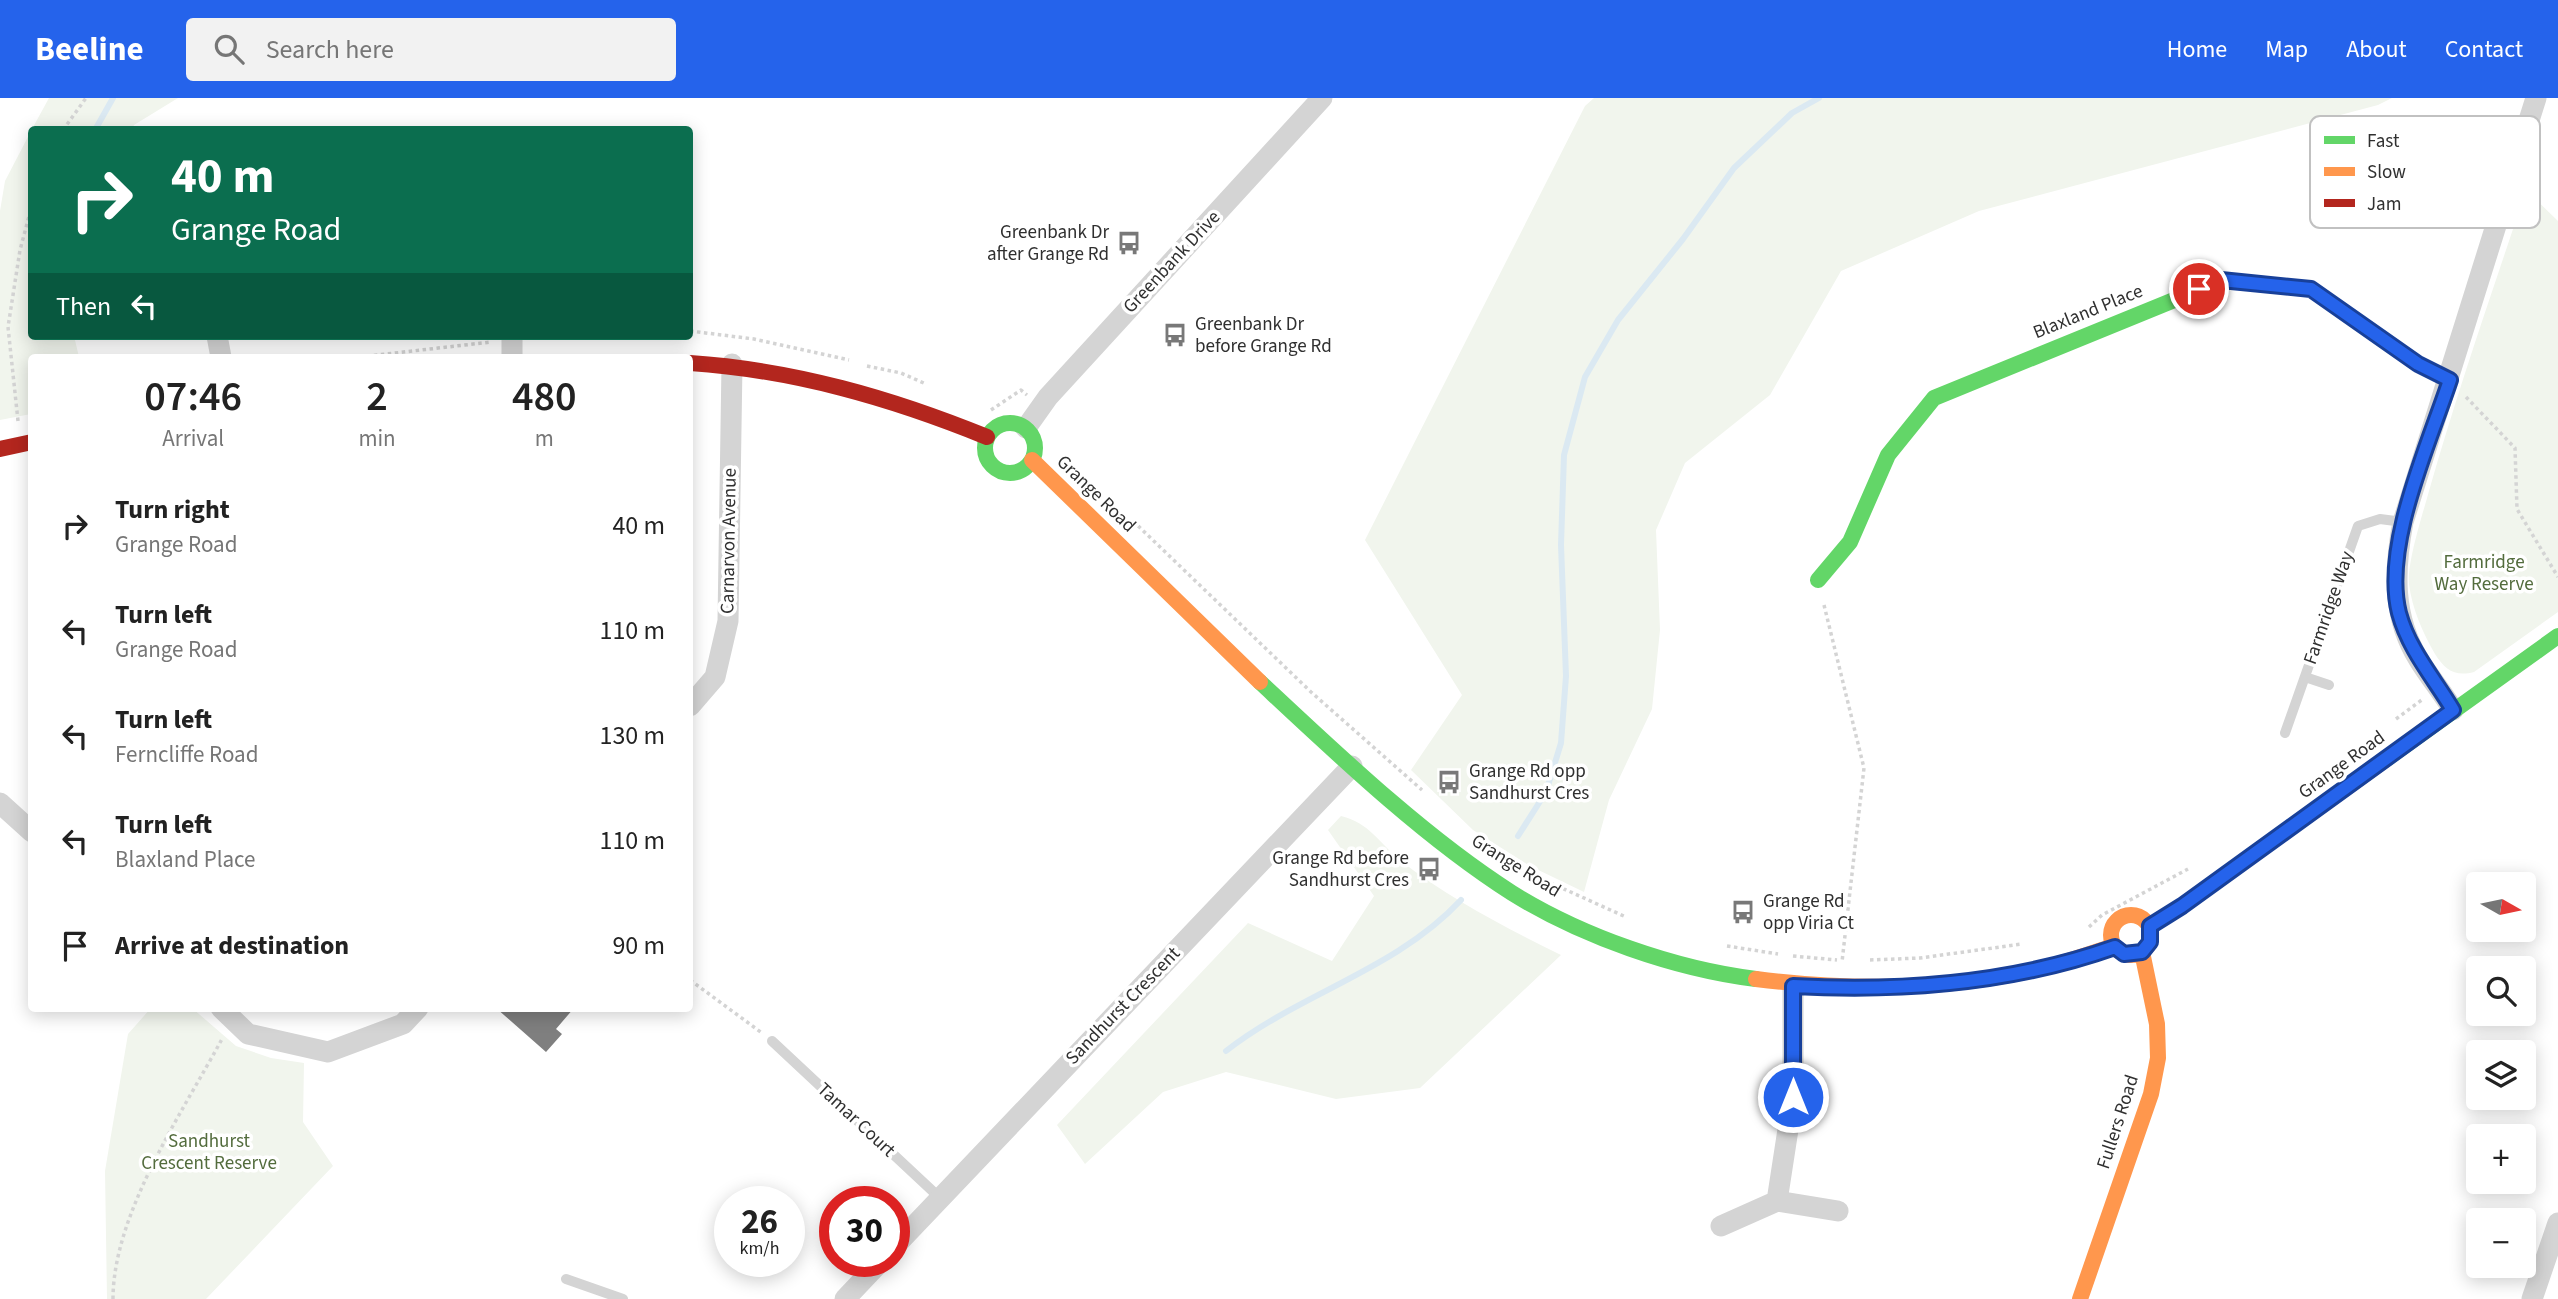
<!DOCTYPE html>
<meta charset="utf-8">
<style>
body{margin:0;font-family:"Source Sans 3",sans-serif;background:#f2f2f2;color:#222;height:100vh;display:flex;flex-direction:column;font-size:26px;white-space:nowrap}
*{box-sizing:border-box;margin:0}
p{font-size:23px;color:#767676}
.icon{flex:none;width:38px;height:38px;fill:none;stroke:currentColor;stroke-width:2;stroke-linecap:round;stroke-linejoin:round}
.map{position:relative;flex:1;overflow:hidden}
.sheet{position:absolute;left:28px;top:256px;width:665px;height:658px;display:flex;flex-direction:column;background:#fff;border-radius:7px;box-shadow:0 4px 18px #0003}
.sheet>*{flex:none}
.banner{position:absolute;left:28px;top:28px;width:665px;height:214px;border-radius:7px;box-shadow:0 4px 18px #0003;background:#0b6e4f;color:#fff;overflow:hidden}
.needle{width:46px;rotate:99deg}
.controls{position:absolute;left:2466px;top:774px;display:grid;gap:14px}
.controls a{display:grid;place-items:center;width:70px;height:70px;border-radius:7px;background:#fff;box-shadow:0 4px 18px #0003;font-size:35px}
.speed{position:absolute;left:714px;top:1088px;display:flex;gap:14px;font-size:35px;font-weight:700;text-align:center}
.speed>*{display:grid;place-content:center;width:91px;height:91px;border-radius:50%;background:#fff;box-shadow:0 4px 18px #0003;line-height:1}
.speed small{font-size:18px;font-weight:400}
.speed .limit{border:10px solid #d22;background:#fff;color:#111}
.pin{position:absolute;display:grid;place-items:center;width:60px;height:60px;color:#fff;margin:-30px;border:4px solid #fff;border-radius:50%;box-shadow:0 2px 7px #0007}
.me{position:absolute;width:77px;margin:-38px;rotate:0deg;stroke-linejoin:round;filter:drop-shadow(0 0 5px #0008)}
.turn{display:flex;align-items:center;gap:24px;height:147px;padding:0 28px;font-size:32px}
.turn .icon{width:91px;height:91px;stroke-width:2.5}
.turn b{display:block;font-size:49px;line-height:60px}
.then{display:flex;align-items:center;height:66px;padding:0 28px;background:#0003;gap:14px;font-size:26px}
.eta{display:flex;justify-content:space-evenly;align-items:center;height:119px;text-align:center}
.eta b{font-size:42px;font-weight:600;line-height:49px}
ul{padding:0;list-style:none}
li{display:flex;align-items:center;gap:21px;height:105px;padding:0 28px}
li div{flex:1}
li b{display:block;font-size:26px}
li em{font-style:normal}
header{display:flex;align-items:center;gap:42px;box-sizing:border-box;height:98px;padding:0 35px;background:#2563eb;color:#fff}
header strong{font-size:33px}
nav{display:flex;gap:38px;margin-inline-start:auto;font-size:24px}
.search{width:490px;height:63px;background:#f2f2f2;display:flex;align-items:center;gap:18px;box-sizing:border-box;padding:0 24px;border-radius:7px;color:#767676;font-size:26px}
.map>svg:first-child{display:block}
.green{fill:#f1f5ed}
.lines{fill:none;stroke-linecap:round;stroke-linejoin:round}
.stream{stroke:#dbe9f2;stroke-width:6}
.building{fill:#7f7f7f}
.path{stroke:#d4d4d4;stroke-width:3.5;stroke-dasharray:3.5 3.5;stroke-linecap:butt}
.lane{stroke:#d4d4d4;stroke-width:10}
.street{stroke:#d4d4d4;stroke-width:21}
.fast{stroke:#63d668;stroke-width:16}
.slow{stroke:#ff974d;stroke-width:16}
.jam{stroke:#b3261e;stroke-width:16}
.route-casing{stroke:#184099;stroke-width:18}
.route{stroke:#2563eb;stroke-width:12}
.labels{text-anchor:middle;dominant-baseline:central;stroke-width:7;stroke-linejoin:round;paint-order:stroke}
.poi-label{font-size:19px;fill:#303030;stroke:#fff;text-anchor:start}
.street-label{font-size:19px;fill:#303030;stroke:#fff}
.park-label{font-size:19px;fill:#536c3d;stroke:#fff}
.key{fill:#fff;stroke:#c1c1c1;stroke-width:2}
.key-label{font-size:19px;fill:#303030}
</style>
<header>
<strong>Beeline</strong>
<div class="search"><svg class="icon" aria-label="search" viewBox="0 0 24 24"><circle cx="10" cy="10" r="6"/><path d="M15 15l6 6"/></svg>Search here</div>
<nav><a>Home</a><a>Map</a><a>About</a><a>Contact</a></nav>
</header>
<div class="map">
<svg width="2558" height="1201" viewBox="0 0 2558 1201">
<rect width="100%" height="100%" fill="#fff"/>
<path class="green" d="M49 0H178L134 27 132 31H32Z
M1594 0H2392L2378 7 1979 113 1841 173 1770 297 1685 365 1656 432 1660 532 1652 611 1609 702 1584 794 1530 768 1473 732 1411 672 1462 597 1365 442 1585 8Z
M31 33 32 238H74L79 259H32L31 316 0 322V113L5 83Z
M2526 92 2558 123V514L2474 574C2455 579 2445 572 2435 556 2423 535 2412 511 2409 486 2407 464 2423 415 2429 393 2458 291 2493 192 2526 92Z
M1341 718C1370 725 1379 745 1401 763 1447 799 1508 831 1561 857L1420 990 1336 1001 1226 974 1163 994 1085 1066 1057 1027 1248 825 1332 863 1374 798 1328 732Z
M151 910H192L236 948 271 960 304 965 303 1024 333 1068 206 1201H107L105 1073 128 936Z"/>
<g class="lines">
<path class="stream" d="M95 32 113 0
M1518 738 1546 694 1561 645 1566 578 1561 447 1564 357 1585 279 1618 222 1683 141 1734 70 1792 15 1819 0
M1226 953C1300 895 1396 872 1461 802"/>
</g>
<path class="building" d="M496 910H574L556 931 562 936 546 954Z"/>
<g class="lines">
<path class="path" d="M63 32 86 0
M690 233 754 241 849 262
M533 240 562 238
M360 259 491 244
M867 268 901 275 926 286
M2466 299 2515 350 2517 411 2558 479
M991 312 1021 292 1027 297
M18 323 8 229 20 152 32 107
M1133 423 1311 594 1422 692
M1824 507 1864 670 1842 864
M2396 621 2423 601
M1491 747 1537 778
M1544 782 1626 819
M2089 829 2102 817 2188 771
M1727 848 1778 856
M1793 858 1837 862
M1870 862 1920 860 2022 846
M690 882 762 935
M113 1201C113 1116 182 1015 222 941"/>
<path class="lane" d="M2305 579 2329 587
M2285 635 2358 428 2380 421 2403 424
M772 943 940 1100
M566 1181 623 1201"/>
<path class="street" d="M217 238 221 259
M512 238V259
M1026 330 1048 299 1322 0
M690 608 715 579 728 523 732 266
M2453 612C2443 595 2430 580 2419 562 2392 519 2394 472 2403 424L2536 0
M0 705 32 734
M1793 888V999L1777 1103 1838 1113
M221 910 248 936 328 954 403 926 418 910
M1721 1128 1777 1103
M894 1149 1352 668
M845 1201 880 1164
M2532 1201 2558 1125"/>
<path class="fast" d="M985 350a25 25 0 1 1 50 0a25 25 0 1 1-50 0Z
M1818 482 1850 444 1888 357 1934 300 2206 189
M1260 584C1336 655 1424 739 1512 795 1581 838 1675 871 1756 881
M2385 662 2558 538"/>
<path class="slow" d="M2206 189 2222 182 2311 191 2418 266 2450 282
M1032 362 1260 584
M2111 837a20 20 0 1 1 40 0a20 20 0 1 1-40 0Z
M2150 828 2182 808 2385 662
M1756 881C1852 893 1948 893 2043 870 2067 864 2091 855 2115 848
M2080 1201 2151 996 2158 960 2157 926 2142 854"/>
<path class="jam" d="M690 265C794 272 891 300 987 339
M0 351 32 344"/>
</g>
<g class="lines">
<g class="route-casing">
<path id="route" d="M1793 999V888C1902 894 2011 886 2115 849L2124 856 2142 854 2150 844V828L2182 808 2453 612C2434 580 2409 552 2399 515 2382 448 2429 346 2450 282L2418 266 2311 191 2221 182 2199 191"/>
</g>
<use href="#route" class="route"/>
</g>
<defs>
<g id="bus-bare" transform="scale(1.89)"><path d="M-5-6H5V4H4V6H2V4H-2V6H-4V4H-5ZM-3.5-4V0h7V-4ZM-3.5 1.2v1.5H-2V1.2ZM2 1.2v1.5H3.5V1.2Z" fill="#787878" stroke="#fff" stroke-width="2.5" paint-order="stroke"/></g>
</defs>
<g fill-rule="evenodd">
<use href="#bus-bare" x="1129" y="145"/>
<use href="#bus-bare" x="1175" y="237"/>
<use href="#bus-bare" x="1449" y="684"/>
<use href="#bus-bare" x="1429" y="771"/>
<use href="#bus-bare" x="1743" y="814"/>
</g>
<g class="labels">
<g class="poi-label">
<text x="1109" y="134" text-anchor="end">Greenbank Dr<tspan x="1109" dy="22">after Grange Rd</tspan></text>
<text x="1195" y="226">Greenbank Dr<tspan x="1195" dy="22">before Grange Rd</tspan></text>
<text x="1469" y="673">Grange Rd opp<tspan x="1469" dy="22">Sandhurst Cres</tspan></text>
<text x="1409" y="760" text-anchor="end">Grange Rd before<tspan x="1409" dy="22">Sandhurst Cres</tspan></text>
<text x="1763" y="803">Grange Rd<tspan x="1763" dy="22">opp Viria Ct</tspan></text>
</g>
<g class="street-label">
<text transform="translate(1172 164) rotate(-47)">Greenbank Drive</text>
<text transform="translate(2088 214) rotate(-22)">Blaxland Place</text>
<text transform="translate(1096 396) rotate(44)">Grange Road</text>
<text transform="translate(729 443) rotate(-89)">Carnarvon Avenue</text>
<text transform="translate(2329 510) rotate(-71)">Farmridge Way</text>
<text transform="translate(2342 667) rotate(-36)">Grange Road</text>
<text transform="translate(1516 768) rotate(32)">Grange Road</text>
<text transform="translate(1123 908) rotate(-46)">Sandhurst Crescent</text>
<text transform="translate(856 1022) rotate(43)">Tamar Court</text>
<text transform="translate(2118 1024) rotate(-72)">Fullers Road</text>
</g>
<g class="park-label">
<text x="2484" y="464">Farmridge<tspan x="2484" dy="22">Way Reserve</tspan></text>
<text x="209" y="1043">Sandhurst<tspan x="209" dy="22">Crescent Reserve</tspan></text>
</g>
</g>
<rect x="2310" y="18" width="230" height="112" rx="10" class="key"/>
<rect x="2324" y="38" width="31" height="8" fill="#63d668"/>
<rect x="2324" y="69" width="31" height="9" fill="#ff974d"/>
<rect x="2324" y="101" width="31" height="8" fill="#b3261e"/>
<g class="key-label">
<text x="2367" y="49">Fast</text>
<text x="2367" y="80">Slow</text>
<text x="2367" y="112">Jam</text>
</g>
</svg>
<div class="controls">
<a><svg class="needle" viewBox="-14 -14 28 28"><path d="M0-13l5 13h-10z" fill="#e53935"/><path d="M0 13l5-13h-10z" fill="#767676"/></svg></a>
<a><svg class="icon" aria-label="search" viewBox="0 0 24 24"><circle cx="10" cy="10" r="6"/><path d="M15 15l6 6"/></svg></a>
<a><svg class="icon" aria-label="layers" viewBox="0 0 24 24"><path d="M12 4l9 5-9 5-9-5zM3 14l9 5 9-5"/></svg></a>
<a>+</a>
<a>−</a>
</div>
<div class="speed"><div>26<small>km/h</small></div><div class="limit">30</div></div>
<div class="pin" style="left:2199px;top:191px;background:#d93025"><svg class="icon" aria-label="arrive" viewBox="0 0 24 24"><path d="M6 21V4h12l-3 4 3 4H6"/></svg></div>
<svg class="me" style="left:1793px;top:999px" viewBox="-20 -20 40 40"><circle r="17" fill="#2563eb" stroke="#fff" stroke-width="3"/><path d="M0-11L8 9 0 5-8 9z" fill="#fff"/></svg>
<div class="banner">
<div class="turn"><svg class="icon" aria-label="right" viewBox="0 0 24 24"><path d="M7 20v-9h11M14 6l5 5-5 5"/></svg><div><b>40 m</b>Grange Road</div></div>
<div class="then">Then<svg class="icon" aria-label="left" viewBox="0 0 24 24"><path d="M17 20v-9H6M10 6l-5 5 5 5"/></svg></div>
</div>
<section class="sheet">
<div class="eta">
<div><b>07:46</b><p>Arrival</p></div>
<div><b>2</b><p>min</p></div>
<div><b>480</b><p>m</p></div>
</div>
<ul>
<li><svg class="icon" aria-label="right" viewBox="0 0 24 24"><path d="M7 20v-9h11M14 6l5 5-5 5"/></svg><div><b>Turn right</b><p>Grange Road</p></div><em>40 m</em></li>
<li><svg class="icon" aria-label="left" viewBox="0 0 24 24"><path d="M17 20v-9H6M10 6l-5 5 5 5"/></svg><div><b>Turn left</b><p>Grange Road</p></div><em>110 m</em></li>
<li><svg class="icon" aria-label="left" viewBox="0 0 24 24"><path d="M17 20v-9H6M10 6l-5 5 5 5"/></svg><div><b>Turn left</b><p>Ferncliffe Road</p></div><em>130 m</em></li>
<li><svg class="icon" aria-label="left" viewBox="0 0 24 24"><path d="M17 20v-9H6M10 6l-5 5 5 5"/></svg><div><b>Turn left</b><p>Blaxland Place</p></div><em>110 m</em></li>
<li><svg class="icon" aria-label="arrive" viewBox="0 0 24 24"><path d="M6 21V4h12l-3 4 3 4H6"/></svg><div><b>Arrive at destination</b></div><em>90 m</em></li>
</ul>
</section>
</div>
